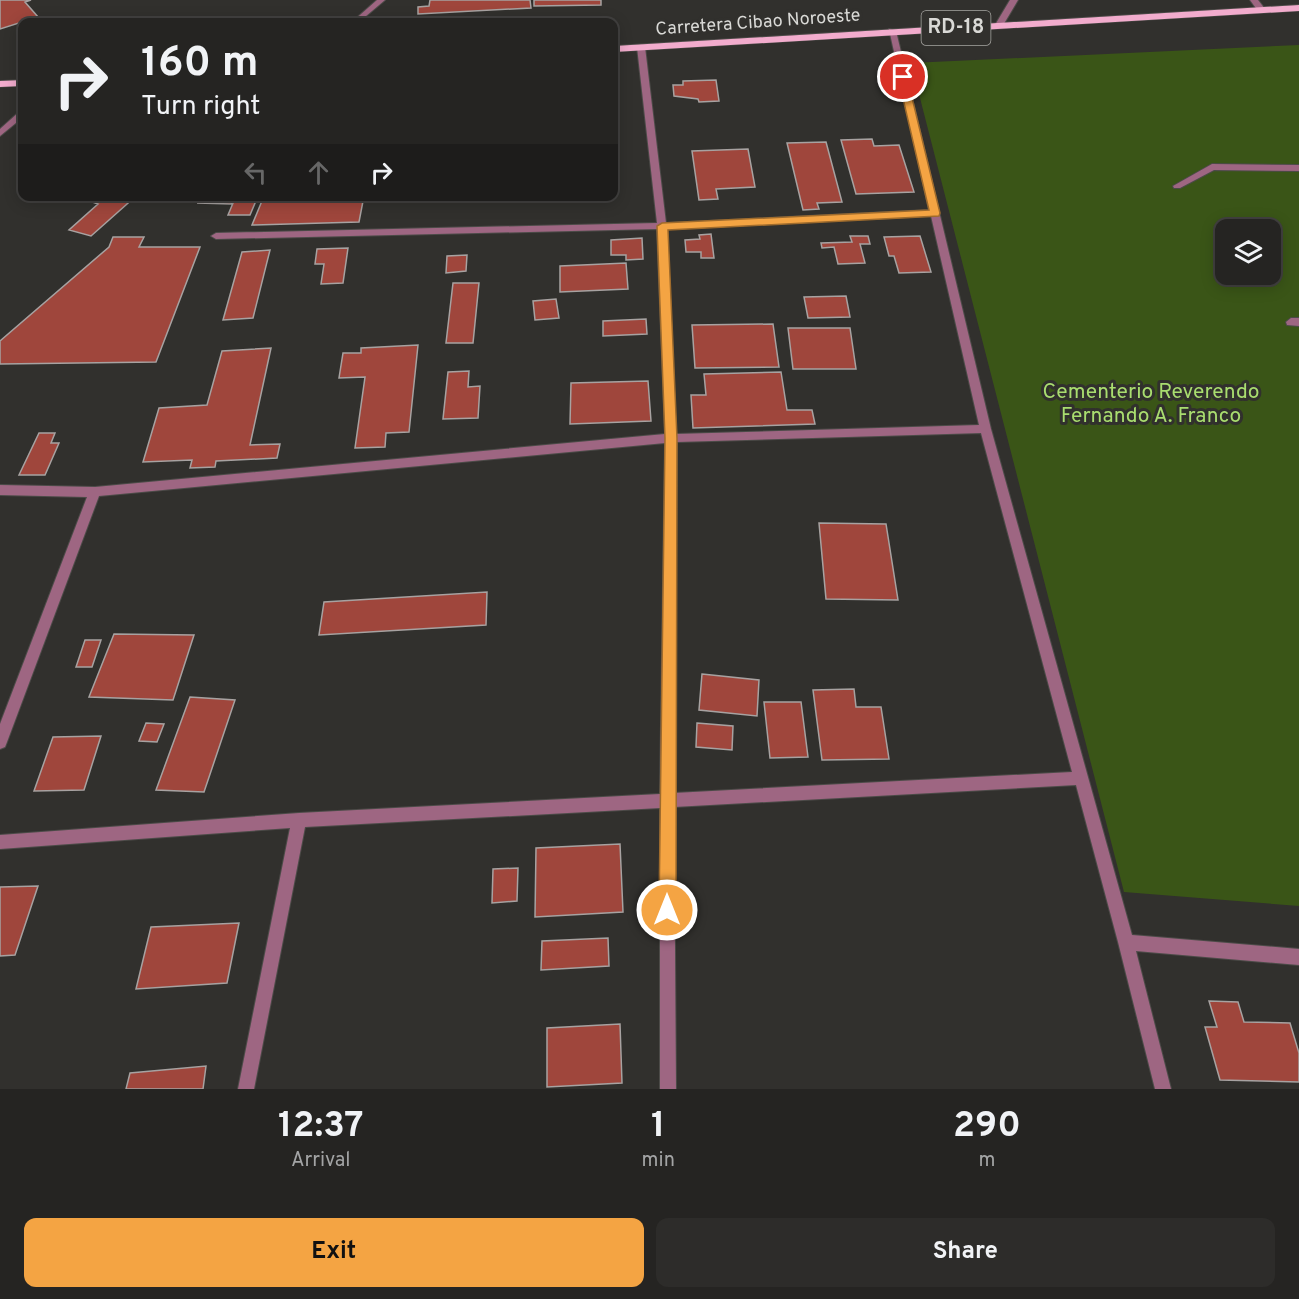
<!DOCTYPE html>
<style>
body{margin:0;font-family:Overpass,sans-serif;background:#2d2c2a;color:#f1f3f6;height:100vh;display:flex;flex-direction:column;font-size:22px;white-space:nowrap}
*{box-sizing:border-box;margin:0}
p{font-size:20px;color:#a3a4a5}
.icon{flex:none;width:33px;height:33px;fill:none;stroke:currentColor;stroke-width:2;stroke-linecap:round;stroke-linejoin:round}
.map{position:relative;height:1089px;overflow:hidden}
.drawer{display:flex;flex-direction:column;background:#252422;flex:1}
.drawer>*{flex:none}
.guide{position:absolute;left:18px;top:18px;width:600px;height:183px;border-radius:12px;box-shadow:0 3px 15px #0003,0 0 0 2px #424140;background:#252422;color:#f1f3f6;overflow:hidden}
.controls{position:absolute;left:1215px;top:219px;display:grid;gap:12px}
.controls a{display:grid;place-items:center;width:66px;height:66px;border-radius:12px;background:#252422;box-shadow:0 3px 15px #0003,0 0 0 2px #424140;font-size:30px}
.pin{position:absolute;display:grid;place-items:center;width:51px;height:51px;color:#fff;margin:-26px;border:3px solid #fff;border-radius:50%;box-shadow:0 2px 6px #0007}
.me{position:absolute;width:66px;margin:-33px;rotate:0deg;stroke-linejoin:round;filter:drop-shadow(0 0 4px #0008)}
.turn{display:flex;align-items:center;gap:21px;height:126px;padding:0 24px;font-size:27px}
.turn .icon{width:78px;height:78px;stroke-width:2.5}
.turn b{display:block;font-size:42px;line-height:51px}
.lanes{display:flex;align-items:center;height:57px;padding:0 24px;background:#0003;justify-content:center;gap:30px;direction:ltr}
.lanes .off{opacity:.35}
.eta{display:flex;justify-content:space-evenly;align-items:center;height:102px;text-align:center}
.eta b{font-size:36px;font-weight:700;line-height:42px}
.cta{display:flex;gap:12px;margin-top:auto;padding:12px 24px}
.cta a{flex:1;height:69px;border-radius:12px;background:#f4a443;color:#111;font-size:24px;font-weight:700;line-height:69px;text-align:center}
.cta a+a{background:#2d2c2a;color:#f1f3f6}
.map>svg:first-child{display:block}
.green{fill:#3a5517;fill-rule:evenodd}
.building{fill:#9f463c;stroke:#a7a2a1;stroke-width:1.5}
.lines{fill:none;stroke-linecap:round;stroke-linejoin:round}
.service-casing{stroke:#4c4b48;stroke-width:2}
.minor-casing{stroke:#4c4b48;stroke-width:2}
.primary-casing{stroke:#4c4b48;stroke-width:1}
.service{fill:#9e6682;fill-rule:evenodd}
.minor{fill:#9e6682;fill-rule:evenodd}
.primary{fill:#f2accd;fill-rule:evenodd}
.route{fill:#f4a443;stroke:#9f6b2c;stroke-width:1.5}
.labels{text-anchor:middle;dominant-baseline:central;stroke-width:6;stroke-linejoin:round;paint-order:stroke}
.far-street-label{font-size:18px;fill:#d9d9d6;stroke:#31302d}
.shield{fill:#31302d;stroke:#a7a6a3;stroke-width:1.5}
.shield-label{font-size:20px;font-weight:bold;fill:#d9d9d6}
.park-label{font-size:21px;fill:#a9dd6f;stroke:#31302d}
</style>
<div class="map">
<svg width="1299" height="1089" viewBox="0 0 1299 1089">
<rect width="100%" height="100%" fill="#31302d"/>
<path class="green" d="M1299 45V906L1124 892 911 63ZM1226 230H1270V274H1226Z"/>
<path class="building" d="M0 0H31L25 2 38 17 0 29Z
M430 0H530L531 8 418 14V7L429 6Z
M534 0H601V5L534 6Z
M716 80 719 101 699 102 698 99 674 96 673 85H683V81Z
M872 139 874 146 899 145 914 192 856 194 841 140Z
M826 142 842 202 817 203 819 209 803 210 787 143Z
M748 149 755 187 716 189 718 199 699 200 692 151Z
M76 196H136L91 236 69 230 98 204Z
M201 196H234L231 204 198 203Z
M236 196H258L250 215H228Z
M264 196H364L359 222 252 225Z
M711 234 714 258H701V252H686L685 240 700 239 699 235Z
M850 236H868L870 244H860L865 263 838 264 834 247 822 248 821 243 852 242Z
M920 236 931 272 899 273 894 256H889L884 237Z
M113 237H144L139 247H200L156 362 0 364V341L109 247Z
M642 238 643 259 626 260V255H611V240Z
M348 248 343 283 321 284 324 264H315L317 249Z
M270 250 253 318 223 320 242 252Z
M467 255 466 271 446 273 447 256Z
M626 263 628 289 560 292V266Z
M453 283H479L473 343H446Z
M846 296 850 317 808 318 804 297Z
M556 299 559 318 535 320 533 301Z
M646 319 647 334 603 336V321Z
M773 324 779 367 695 368 692 325Z
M788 328H850L856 369H793Z
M418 345 409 432 386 433 385 447 355 448 365 377 339 378 343 353H361V348Z
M271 348 250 445 280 444 277 458 216 461 215 467 190 468 192 460 143 462 159 408 207 405 222 351Z
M469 371 468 387 480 386 478 418 443 419 448 372Z
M781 372 787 410H812L815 424 693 428 691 395H706L704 374Z
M648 381 651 421 570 424 571 383Z
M39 433H55L51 443H59L45 475H19Z
M819 523 886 524 898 600 826 599Z
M487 592 486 625 319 635 324 602Z
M114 634 194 635 173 700 89 697Z
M85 640H101L92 667H76Z
M702 674 759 680 757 716 699 710Z
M854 689 856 707H881L889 759 822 760 813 690Z
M190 697 235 700 204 792 156 790Z
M764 702H801L808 757 770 758Z
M146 723 164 724 157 742 139 741Z
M697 723 733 726 732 750 696 747Z
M101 736 84 790 34 791 53 737Z
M620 844 623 912 535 917 536 848Z
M518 868 517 901 492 903 493 869Z
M38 886 15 955 0 956V887Z
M239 923 227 983 136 989 151 927Z
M608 938 609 966 541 970 542 941Z
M1209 1001 1238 1002 1244 1022 1290 1023 1299 1053V1082L1220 1080 1205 1027H1217Z
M620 1024 622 1083 547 1087V1028Z
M206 1066 203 1089H126L130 1073Z"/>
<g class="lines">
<g class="service-casing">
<path id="service" d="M1212 164 1299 165V171L1214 170 1180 188H1174L1173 186Z
M1291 318H1299V326L1287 325 1286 322Z"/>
</g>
<g class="minor-casing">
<path id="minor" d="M377 0H385L359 22H352Z
M1010 0H1018L1002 27H996L995 25Z
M1250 0H1258L1265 9 1264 11H1258Z
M889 29 896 31 991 429 1132 935 1299 949V965L1136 951 1171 1089H1155L1118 942 1076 785 674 807 676 1089H660V808L305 827 254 1089H238L290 828 0 849V835L299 813 660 794 665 443 99 496 7 742 5 747 0 749V724L87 497 0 495V485L95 487 665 434 657 229 216 239 211 236 216 233 657 223 637 47 641 45 645 47 666 223 929 210ZM931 216 979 425 676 434 667 229ZM981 433 1072 772 674 793 677 442Z
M19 112H22V118L0 136V129Z"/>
</g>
<g class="primary-casing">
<path id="primary" d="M1299 5V11L614 52V46Z
M22 80V86L0 87V81Z"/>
</g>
<use href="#service" class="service"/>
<use href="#minor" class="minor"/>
<use href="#primary" class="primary"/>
</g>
<path class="route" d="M903 74 907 77 940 213 939 216 668 230 677 438 676 910 673 916 667 919 661 916 659 910 665 438 657 226 662 223 929 210 898 77Z"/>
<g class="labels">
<g class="far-street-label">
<text transform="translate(758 23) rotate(-4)">Carretera Cibao Noroeste</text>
</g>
<rect class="shield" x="921.5" y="11" width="69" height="34" rx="4.5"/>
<g class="shield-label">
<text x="956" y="28">RD-18</text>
</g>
<g class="park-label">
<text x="1151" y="392">Cementerio Reverendo<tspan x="1151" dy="24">Fernando A. Franco</tspan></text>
</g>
</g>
</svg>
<div class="controls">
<a><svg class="icon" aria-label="layers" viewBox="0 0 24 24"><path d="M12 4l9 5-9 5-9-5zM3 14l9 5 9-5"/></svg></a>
</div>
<div class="pin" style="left:903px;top:77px;background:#d93025"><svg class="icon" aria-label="arrive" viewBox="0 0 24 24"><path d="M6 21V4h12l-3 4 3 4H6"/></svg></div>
<svg class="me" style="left:667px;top:910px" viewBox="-20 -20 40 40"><circle r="17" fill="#f4a443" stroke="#fff" stroke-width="3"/><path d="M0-11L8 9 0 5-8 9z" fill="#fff"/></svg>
<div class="guide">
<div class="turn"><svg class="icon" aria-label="right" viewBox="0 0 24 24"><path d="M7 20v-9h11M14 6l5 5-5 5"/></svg><div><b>160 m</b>Turn right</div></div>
<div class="lanes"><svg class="icon off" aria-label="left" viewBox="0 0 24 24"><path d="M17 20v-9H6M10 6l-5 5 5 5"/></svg><svg class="icon off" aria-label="ahead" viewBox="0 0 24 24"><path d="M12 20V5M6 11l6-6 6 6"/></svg><svg class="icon" aria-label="right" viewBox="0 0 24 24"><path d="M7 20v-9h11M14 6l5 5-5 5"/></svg></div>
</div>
</div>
<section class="drawer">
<div class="eta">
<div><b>12:37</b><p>Arrival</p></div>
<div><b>1</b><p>min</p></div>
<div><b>290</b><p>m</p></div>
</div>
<div class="cta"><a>Exit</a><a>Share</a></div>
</section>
